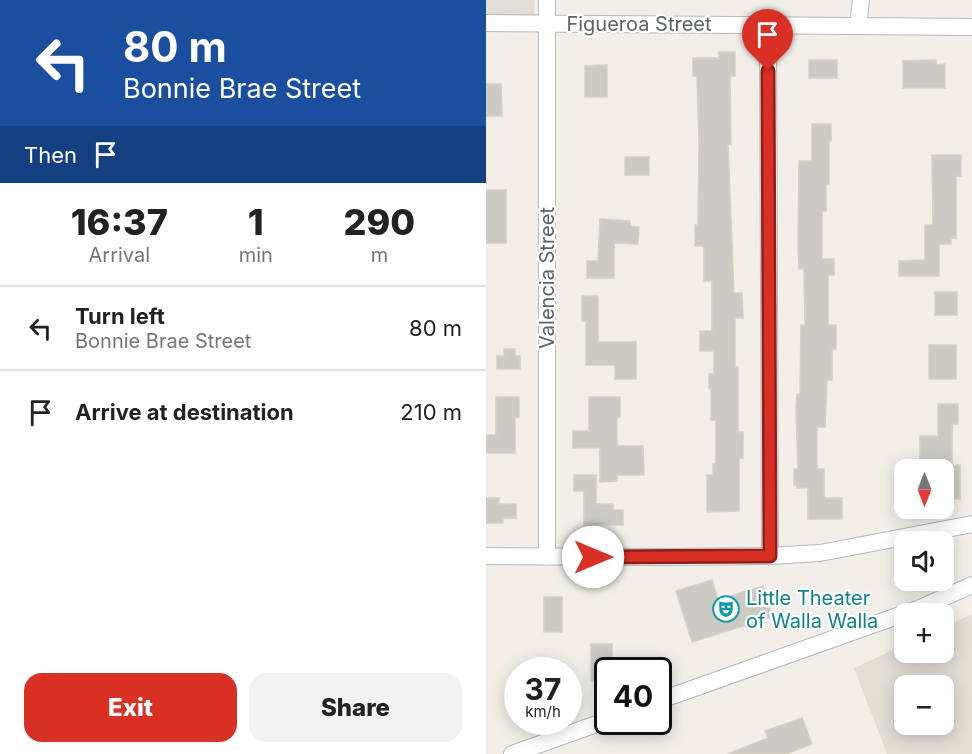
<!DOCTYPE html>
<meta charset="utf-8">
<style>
body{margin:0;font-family:Inter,sans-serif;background:#f2f2f2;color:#222;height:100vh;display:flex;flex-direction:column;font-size:22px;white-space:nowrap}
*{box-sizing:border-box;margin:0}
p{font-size:20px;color:#767676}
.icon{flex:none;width:33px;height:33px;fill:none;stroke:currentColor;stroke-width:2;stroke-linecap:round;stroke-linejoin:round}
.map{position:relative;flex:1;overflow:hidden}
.sheet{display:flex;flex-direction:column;background:#fff;width:486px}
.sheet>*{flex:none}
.top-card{background:#1a4fa0;color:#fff;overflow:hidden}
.needle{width:39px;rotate:180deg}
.fabs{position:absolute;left:408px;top:459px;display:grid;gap:12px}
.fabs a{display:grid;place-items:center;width:60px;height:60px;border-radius:12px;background:#fff;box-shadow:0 3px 15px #0003;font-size:30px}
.speed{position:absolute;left:18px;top:657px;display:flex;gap:12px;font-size:30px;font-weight:700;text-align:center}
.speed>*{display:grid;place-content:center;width:78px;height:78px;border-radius:50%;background:#fff;box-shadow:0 3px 15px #0003;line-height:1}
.speed small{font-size:15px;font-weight:400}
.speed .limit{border:3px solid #111;border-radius:9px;background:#fff;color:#111}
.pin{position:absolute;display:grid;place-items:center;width:51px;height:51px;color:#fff;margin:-62px -26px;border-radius:50% 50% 50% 0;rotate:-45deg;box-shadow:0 0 6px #0007}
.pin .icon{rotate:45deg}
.me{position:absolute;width:66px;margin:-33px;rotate:90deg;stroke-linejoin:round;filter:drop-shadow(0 0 4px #0008)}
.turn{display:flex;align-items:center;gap:21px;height:126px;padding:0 24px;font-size:27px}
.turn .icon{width:78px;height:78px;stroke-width:2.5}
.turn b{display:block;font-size:42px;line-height:51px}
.then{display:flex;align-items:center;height:57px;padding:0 24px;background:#0003;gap:12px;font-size:22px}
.eta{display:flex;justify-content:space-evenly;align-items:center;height:102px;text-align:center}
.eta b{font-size:36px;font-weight:800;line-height:42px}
.primary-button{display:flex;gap:12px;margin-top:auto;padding:12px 24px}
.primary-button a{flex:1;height:69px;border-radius:18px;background:#d93025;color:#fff;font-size:24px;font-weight:800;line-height:69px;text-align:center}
.primary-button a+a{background:#f2f2f2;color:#222}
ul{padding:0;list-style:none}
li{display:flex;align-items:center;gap:18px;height:84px;padding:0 24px;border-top:2px solid #e0e0e0}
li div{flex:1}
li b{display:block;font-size:22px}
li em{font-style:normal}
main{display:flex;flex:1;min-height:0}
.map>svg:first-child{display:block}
.education{fill:#e1ded6;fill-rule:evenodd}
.building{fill:#cccac5;stroke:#d6d1c6;stroke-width:1.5}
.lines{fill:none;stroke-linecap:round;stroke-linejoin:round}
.minor-casing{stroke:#b5b8bc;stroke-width:18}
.minor{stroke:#fff;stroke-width:16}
.route-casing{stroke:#8d1f18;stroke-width:15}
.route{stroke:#d93025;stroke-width:10}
.labels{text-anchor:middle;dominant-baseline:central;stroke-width:4.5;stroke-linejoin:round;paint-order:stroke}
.street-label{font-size:20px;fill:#5f6368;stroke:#fff}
.culture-label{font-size:20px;fill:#0d838f;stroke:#fff;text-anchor:start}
</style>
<main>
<section class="sheet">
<div class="top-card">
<div class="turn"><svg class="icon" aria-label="left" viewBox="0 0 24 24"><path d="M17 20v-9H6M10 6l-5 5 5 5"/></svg><div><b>80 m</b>Bonnie Brae Street</div></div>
<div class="then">Then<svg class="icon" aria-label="arrive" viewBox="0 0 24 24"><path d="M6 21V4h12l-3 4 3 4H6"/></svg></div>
</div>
<div class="eta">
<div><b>16:37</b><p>Arrival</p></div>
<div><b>1</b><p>min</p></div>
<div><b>290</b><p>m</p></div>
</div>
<ul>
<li><svg class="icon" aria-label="left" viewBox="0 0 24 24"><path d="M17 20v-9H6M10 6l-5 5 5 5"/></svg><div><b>Turn left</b><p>Bonnie Brae Street</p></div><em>80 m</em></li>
<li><svg class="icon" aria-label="arrive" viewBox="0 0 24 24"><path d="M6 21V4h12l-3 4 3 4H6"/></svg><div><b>Arrive at destination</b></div><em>210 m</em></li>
</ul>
<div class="primary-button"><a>Exit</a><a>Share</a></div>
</section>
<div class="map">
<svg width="486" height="754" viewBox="0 0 486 754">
<rect width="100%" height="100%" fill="#f1efe8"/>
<path class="education" d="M0 0H49L48 15H0Z
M486 614V754H401L368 668 418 645V652H458V627ZM418 686H458V724H418Z"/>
<path class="building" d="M233 52H249V76H244L245 144H242L248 293H256L257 318H249V367H252V432H257V458H253V511L221 512V475H227V464H230V420H225V388H223V374H228V351H214V331H226V281H218V246H209V225H212L213 144 211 76H207V58H233Z
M323 60H351V78H323Z
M450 60V65L459 64V88H417V61Z
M121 65V97H99V66Z
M0 84H15L16 116H0Z
M326 124H345V141H343V184H340V211H336V259H348V275H342V325H350V349H346V380H341L339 427H331V469H338V498H356V519H322V488H311V485H308V469H312L310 411 311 394H314L315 325H319L318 269H313L312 246 313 161H326Z
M446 155H475V176H470V238H465V244H453V276H413V261L439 260V225H447Z
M139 157H163V175H139Z
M0 190H20V243H0Z
M114 219 144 221V226L153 227 152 244 128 243V278H101V261H112Z
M449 292H471V315H449Z
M96 296H112V342H150V379H129V365H100V321H96Z
M443 345H470V379H443Z
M18 349H29V356H34V369H11V356H18Z
M10 397H33V417H29V453H0V435H10Z
M103 397H134V417H131V446H157L158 475H131V481L114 482V448H87V431H103Z
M452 404H472V424H466V465H474V499H458V470H449V460H434V436H452Z
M88 475H110V504H127V510H137V525H98V491H88Z
M0 498H13V504H30V518H17V523H0Z
M226 580 232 600 277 586 286 617 206 642 190 591Z
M58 597H76V632H58Z
M105 644H126V670H122V681H105Z
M316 718 326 744 300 754H242L282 738 279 731Z"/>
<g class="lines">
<g class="minor-casing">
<path id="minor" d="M61 0V557
M0 23 486 27
M282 25 284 556
M372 26 375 0
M0 556 175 557 284 556 334 553 486 524
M172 701 434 608 486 585
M26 754 122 720"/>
</g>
<use href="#minor" class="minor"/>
</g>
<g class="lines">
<g class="route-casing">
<path id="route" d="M107 557 284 556 282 71"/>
</g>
<use href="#route" class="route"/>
</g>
<defs>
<g id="theatre-ring" transform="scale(1.35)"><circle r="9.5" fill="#fff" stroke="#0f9aa8" stroke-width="1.5"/><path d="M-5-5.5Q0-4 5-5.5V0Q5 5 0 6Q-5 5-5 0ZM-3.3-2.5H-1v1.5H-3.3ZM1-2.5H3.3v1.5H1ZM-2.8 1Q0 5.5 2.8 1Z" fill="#0f9aa8"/></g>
</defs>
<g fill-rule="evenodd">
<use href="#theatre-ring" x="240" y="609"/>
</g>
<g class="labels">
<g class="street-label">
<text x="153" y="24">Figueroa Street</text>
<text transform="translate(61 278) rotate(-90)">Valencia Street</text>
</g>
<g class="culture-label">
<text x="260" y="598">Little Theater<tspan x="260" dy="23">of Walla Walla</tspan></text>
</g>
</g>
</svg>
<div class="fabs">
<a><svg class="needle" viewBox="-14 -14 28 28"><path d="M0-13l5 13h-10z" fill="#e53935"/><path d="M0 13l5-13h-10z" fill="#767676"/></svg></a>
<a><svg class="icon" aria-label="sound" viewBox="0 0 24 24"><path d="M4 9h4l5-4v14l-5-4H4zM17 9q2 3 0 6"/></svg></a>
<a>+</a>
<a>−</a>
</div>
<div class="speed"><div>37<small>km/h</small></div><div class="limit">40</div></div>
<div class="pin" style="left:282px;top:71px;background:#d93025"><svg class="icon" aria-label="arrive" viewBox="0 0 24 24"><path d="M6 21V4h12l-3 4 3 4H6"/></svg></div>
<svg class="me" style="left:107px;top:557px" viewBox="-20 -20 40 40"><circle r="19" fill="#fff"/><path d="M0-13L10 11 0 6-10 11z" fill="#d93025"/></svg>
</div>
</main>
